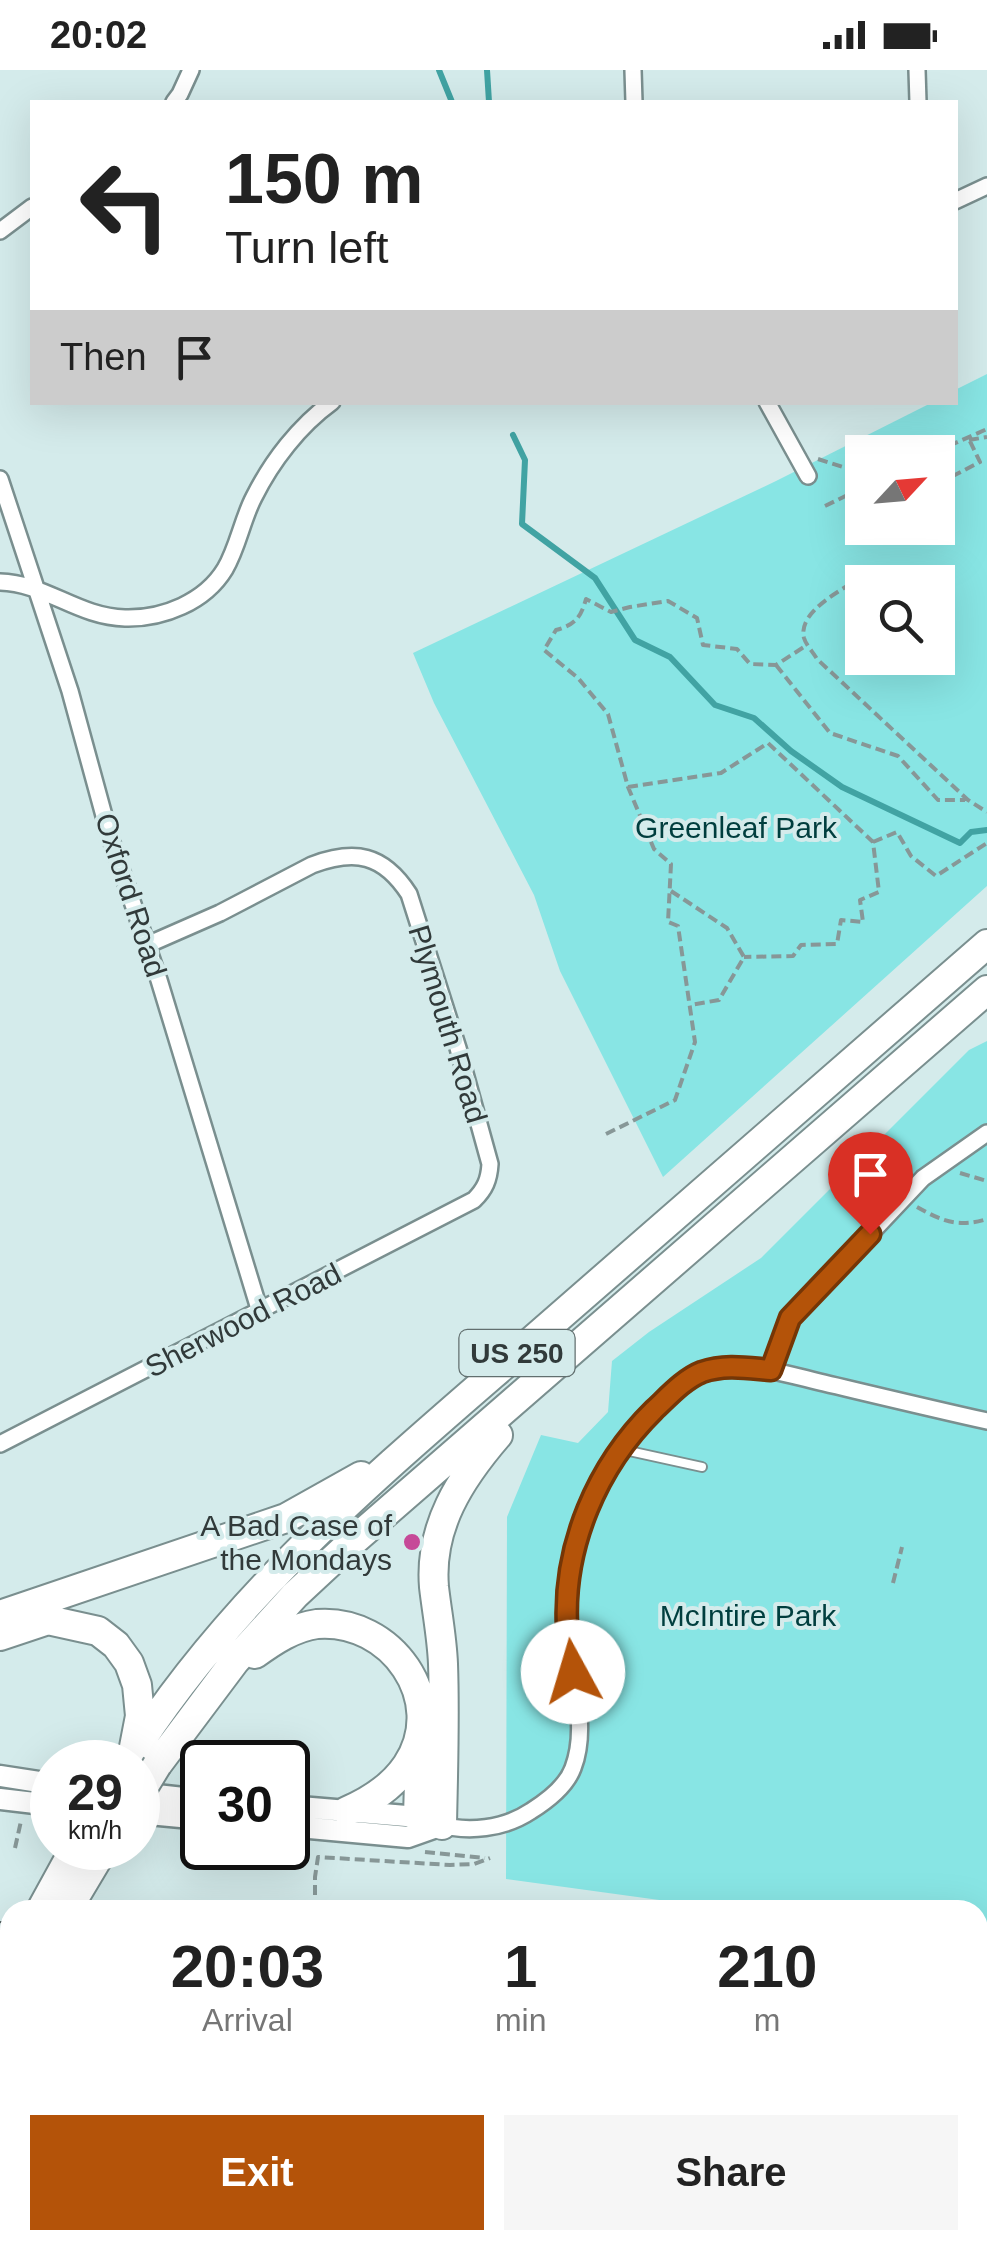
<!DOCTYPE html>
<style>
body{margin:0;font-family:Helvetica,sans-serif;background:#f6f6f6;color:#222;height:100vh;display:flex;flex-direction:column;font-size:38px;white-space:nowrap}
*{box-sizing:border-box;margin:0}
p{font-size:32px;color:#767676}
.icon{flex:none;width:55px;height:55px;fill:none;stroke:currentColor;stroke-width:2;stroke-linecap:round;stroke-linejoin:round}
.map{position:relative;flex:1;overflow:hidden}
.side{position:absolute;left:0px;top:1830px;width:988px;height:350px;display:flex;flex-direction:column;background:#fff;border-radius:30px 30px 0 0;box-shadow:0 10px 40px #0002}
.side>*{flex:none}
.hud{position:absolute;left:30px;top:30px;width:928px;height:305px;border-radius:0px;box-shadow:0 10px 40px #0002;background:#fff;color:#222;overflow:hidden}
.needle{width:65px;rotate:64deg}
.fabs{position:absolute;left:845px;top:365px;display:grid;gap:20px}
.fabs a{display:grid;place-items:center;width:110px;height:110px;border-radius:0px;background:#fff;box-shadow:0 10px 40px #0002;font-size:50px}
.speed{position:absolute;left:30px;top:1670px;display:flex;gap:20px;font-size:50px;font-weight:700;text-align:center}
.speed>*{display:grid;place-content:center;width:130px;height:130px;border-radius:50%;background:#fff;box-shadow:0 10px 40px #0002;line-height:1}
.speed small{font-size:25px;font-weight:400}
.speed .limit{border:5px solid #111;border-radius:15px;background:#fff;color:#111}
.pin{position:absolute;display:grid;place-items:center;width:85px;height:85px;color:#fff;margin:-102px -42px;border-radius:50% 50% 50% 0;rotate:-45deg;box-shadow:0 0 10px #0007}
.pin .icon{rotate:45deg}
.me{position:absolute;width:110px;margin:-55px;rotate:354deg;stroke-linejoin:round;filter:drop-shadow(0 0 8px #0008)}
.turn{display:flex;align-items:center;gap:35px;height:210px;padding:0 30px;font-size:45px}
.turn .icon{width:130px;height:130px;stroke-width:2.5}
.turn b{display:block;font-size:70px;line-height:85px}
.then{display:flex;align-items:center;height:95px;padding:0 30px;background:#0003;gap:20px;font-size:38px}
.eta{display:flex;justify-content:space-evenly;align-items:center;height:170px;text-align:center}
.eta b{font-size:60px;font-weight:600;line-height:70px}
.cta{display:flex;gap:20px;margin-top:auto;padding:20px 30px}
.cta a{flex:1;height:115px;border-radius:0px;background:#b45309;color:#fff;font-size:40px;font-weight:600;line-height:115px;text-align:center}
.cta a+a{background:#f6f6f6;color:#222}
.status{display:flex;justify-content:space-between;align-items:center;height:70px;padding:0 50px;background:#fff;direction:ltr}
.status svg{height:28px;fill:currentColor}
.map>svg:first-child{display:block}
.green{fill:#88e5e4;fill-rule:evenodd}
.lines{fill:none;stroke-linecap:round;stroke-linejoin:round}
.stream{stroke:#41a3a3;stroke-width:6}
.lane-casing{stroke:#7a8f8f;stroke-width:12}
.street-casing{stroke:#7a8f8f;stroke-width:20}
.secondary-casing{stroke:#7a8f8f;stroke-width:25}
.highway-casing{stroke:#7a8f8f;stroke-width:32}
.path{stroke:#879797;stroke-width:4;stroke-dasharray:10 5;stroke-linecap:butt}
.lane{stroke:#fff;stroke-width:8}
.street{stroke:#fff;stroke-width:15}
.secondary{stroke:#fff;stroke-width:20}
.highway{stroke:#fff;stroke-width:28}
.rail-casing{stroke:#5a6767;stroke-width:10}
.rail{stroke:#d4ebeb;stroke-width:6;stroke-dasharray:19;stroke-linecap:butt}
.highway-bridge-casing{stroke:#7a8f8f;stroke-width:32;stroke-linecap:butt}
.highway-bridge{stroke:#fff;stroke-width:28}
.route-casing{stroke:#753606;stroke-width:25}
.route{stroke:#b45309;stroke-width:18}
.poi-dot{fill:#c64998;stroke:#d4ebeb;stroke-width:4}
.labels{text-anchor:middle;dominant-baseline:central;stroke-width:8;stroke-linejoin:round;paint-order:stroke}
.shield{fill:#d4ebeb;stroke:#626f6f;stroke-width:2.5}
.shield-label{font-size:28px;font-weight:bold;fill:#313a3a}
.park-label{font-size:30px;fill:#003e3e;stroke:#d4ebeb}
.street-label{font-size:30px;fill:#313a3a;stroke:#d4ebeb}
.poi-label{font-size:30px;fill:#313a3a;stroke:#d4ebeb;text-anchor:end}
</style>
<div class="status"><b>20:02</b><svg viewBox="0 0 49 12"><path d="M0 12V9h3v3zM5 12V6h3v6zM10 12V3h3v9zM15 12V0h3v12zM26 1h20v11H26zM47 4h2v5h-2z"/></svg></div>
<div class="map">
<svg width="987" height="2180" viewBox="0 0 987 2180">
<rect width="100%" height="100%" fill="#d4ebeb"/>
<path class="green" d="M987 304V816L663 1107 560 901 534 825 434 633 413 583 776 411 931 333 955 332V320ZM862 382H938V458H862ZM862 512H938V588H862Z
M987 971V1875L978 1873V1840H732L506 1809 507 1447 541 1365 578 1373 608 1342 612 1291 649 1262 761 1188 969 980Z
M978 1984 987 1985V2180H0V2044L10 2013V2170H978Z"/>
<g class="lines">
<path class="stream" d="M439 0 452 32
M487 0 489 32
M513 365 525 390 522 454 595 508 635 570 670 587 715 635 754 648 791 681 842 717 960 773 971 762 987 760
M767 2170 778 2180
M872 2180 921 2176 940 2180"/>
<g class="lane-casing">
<path id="lane" d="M620 1379 702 1397"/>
</g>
<g class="street-casing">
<path id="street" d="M633 0 634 32
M917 0 918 32
M174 32 180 24 191 0
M955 131 987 116
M0 161 32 137
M767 332 808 406
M0 409 70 621 109 764 159 910 260 1242
M0 512C45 513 78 547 125 548 163 549 205 532 225 499 238 477 242 450 254 427 272 391 299 356 332 332
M771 1301 790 1249 923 1108 987 1063
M0 1374 474 1130C485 1119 489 1110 490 1094L458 978 409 824C383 784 355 779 312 795L220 843 147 875
M437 1754C468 1763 504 1759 531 1741 547 1731 566 1717 573 1698 590 1654 569 1601 567 1555 566 1531 568 1503 574 1480 586 1429 614 1379 652 1343 673 1322 696 1298 727 1296 759 1295 794 1306 824 1313 879 1326 933 1339 987 1351"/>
</g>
<g class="secondary-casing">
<path id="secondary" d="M0 1706 52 1714
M138 1723 202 1730
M0 1729 52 1735
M288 1736 418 1747
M138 1743 202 1749
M288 1756 408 1767 442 1755"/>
</g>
<g class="highway-casing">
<path id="highway" d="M0 1545 286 1448 361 1406
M0 1566 48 1550 98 1561 116 1575 129 1593 137 1615 140 1646 134 1677
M255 1584C273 1571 294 1557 317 1554 391 1548 450 1630 407 1695 393 1716 370 1731 347 1741
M127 1692C232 1523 387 1397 535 1268 686 1136 837 1005 987 874
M157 1695 235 1591 295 1525 351 1473 987 920
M418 1747 420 1677
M442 1755C443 1701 445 1648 443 1594 442 1568 437 1543 434 1517 429 1457 460 1409 498 1365
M41 1840 75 1778
M67 1840 104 1778
M0 1920 10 1899
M0 1990 10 1966"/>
</g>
<path class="path" d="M969 370 987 367
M938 381 951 407 980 392 968 367
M935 382 987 359
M818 389 862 403
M825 436 862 418
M864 506C845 518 797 541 804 568 806 575 813 582 817 589L968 730 987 742
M776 595 830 663 898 686 938 730H965
M628 717 721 703 768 673 873 772 879 822 860 830 863 852 841 850 837 874 801 875 793 886 744 887
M873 772 897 762 911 786 936 806 987 773
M671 821 727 858 744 887 719 930 690 935
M606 1064 675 1030 695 972 678 856 668 852 671 794 654 779 628 717 608 644 578 608 544 580 556 560C575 555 581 547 586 529L611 542 630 537 668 531 697 548 703 575 737 579 750 594 776 595 807 575
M960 1103 987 1111
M917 1137C942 1151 958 1158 987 1149
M893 1513 902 1477
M15 1778 21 1751
M425 1782 485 1788
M315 1840V1807L318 1787 450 1795 474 1794 490 1788
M978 2150 987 2152
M308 2170 312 2180
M361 2170 368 2180
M512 2170 535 2180
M243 2180 246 2170
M370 2180 387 2170"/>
<use href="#lane" class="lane"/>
<use href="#street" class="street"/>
<use href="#secondary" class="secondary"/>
<use href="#highway" class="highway"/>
<g class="rail-casing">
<path id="rail" d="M0 1856 10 1857
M978 1948 987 1950"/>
</g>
<use href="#rail" class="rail"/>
<g class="highway-bridge-casing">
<path id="highway-bridge" d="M138 1726 157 1695"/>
</g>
<use href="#highway-bridge" class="highway-bridge"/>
</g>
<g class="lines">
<g class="route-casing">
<path id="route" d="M573 1602C571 1587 568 1571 567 1556 563 1476 597 1396 654 1340 668 1327 684 1309 702 1302 725 1294 747 1298 771 1300L790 1248 870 1164"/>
</g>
<use href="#route" class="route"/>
</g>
<circle class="poi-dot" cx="412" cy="1472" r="10"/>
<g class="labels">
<rect class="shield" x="459.5" y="1260" width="115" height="46" rx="8"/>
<g class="shield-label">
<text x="517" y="1283">US 250</text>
</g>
<g class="park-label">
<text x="736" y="757">Greenleaf Park</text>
<text x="748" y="1545">McIntire Park</text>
</g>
<g class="street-label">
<text transform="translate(131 825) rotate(72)">Oxford Road</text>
<text transform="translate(448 954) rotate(73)">Plymouth Road</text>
<text transform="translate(243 1250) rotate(-27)">Sherwood Road</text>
</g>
<g class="poi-label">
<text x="392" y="1455">A Bad Case of<tspan x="392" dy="34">the Mondays</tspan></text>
</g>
</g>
</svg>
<div class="fabs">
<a><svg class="needle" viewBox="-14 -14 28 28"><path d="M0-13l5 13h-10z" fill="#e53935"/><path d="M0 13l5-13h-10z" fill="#767676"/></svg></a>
<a><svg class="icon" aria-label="search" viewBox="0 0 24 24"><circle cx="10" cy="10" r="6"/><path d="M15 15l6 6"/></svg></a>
</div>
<div class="speed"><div>29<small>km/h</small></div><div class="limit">30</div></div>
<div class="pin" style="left:870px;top:1164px;background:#d93025"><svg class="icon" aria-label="arrive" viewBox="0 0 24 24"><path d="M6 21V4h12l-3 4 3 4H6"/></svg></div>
<svg class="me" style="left:573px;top:1602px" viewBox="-20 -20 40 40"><circle r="19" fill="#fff"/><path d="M0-13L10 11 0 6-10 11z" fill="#b45309"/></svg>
<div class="hud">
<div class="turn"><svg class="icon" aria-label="left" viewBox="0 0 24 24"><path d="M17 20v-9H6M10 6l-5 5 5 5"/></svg><div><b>150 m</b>Turn left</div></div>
<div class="then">Then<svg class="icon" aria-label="arrive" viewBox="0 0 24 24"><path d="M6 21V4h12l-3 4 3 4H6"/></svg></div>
</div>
<section class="side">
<div class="eta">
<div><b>20:03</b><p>Arrival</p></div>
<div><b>1</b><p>min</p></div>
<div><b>210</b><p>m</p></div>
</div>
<div class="cta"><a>Exit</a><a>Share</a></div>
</section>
</div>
